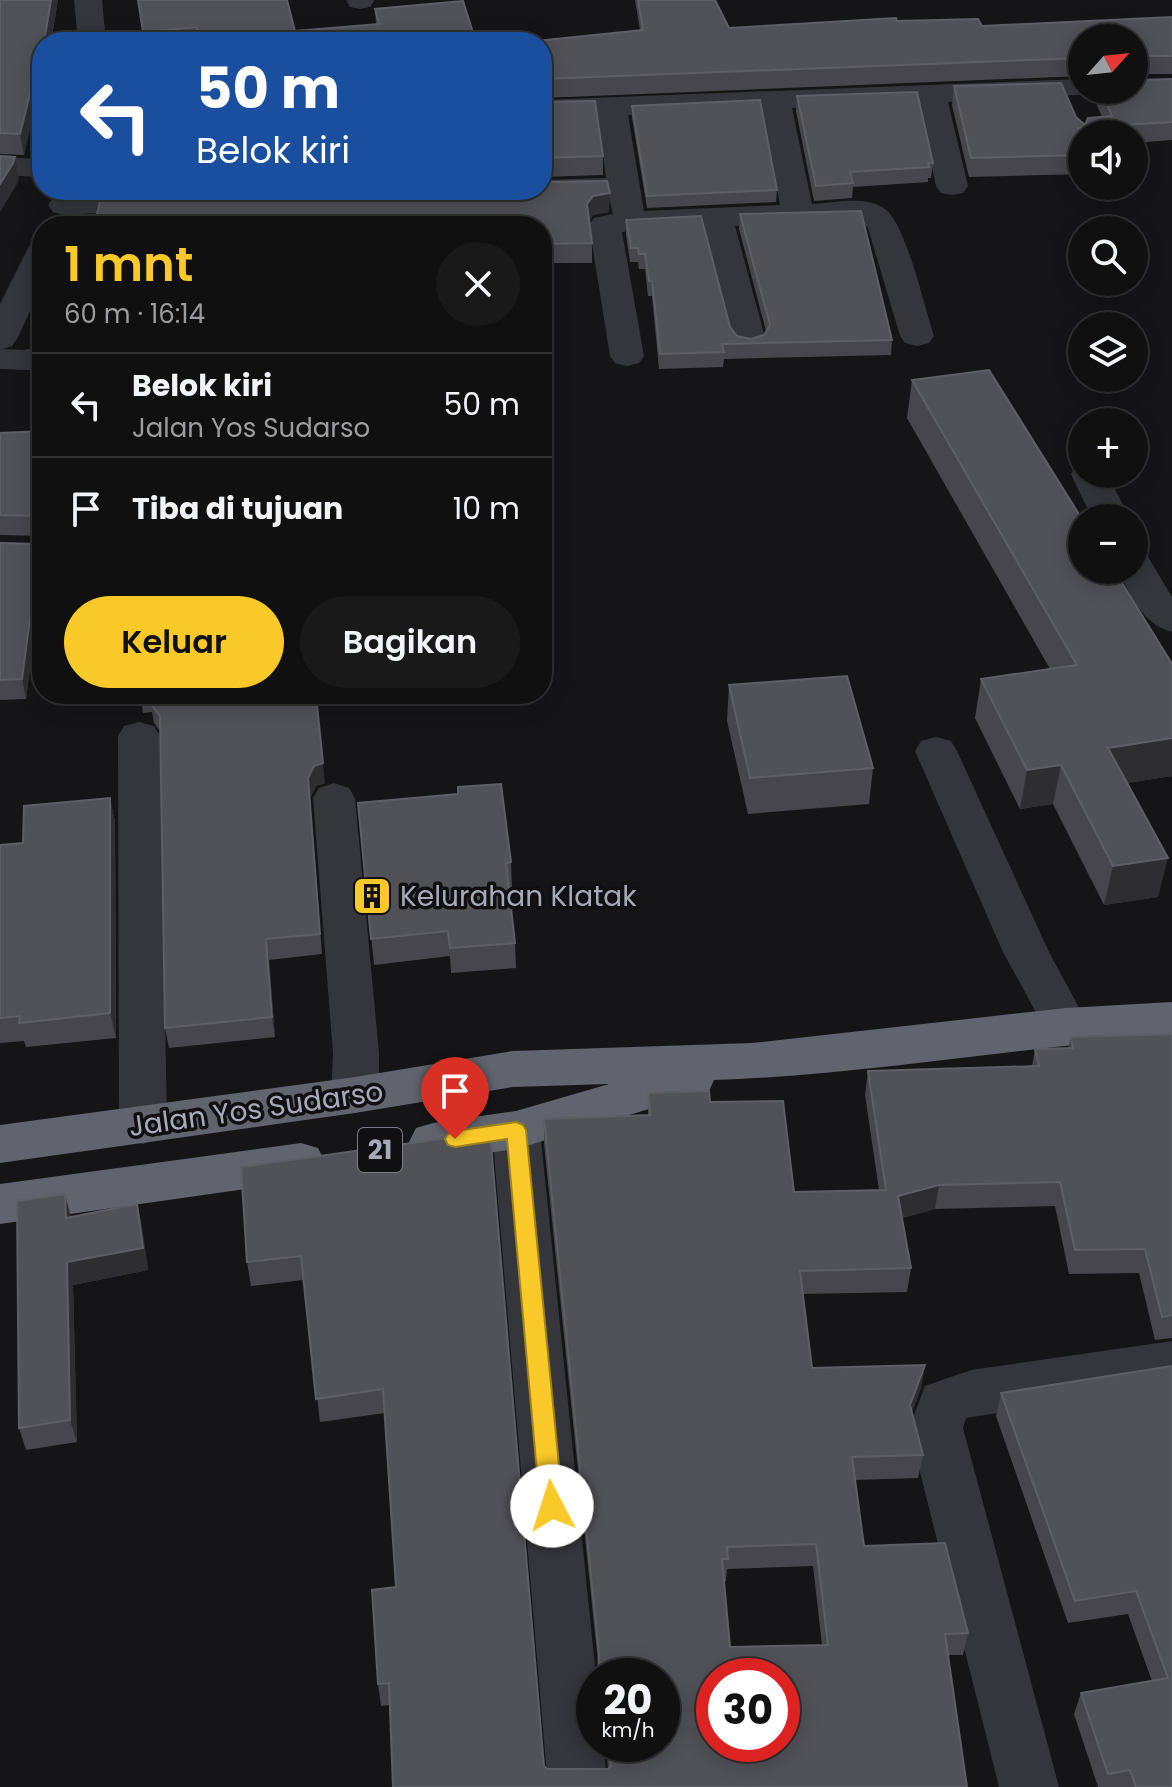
<!DOCTYPE html>
<html lang="id">
<meta charset="utf-8">
<style>
body{margin:0;font-family:Poppins,sans-serif;background:#19191a;color:#f1f3f6;height:100vh;display:flex;flex-direction:column;font-size:30px;white-space:nowrap}
*{box-sizing:border-box;margin:0}
p{font-size:26px;color:#9c9d9f}
.icon{flex:none;width:44px;height:44px;fill:none;stroke:currentColor;stroke-width:2;stroke-linecap:round;stroke-linejoin:round}
.map{position:relative;flex:1;overflow:hidden}
.sheet{position:absolute;left:32px;top:216px;width:520px;height:488px;display:flex;flex-direction:column;background:#101011;border-radius:32px;box-shadow:0 4px 20px #0003,0 0 0 2px #303031}
.sheet>*{flex:none}
.top-card{position:absolute;left:32px;top:32px;width:520px;height:168px;border-radius:32px;box-shadow:0 4px 20px #0003,0 0 0 2px #303031;background:#1a4fa0;color:#fff;overflow:hidden}
.needle{width:52px;rotate:63deg}
.tools{position:absolute;left:1068px;top:24px;display:grid;gap:16px}
.tools a{display:grid;place-items:center;width:80px;height:80px;border-radius:50%;background:#101011;box-shadow:0 4px 20px #0003,0 0 0 2px #303031;font-size:40px}
.speed{position:absolute;left:576px;top:1658px;display:flex;gap:16px;font-size:40px;font-weight:700;text-align:center}
.speed>*{display:grid;place-content:center;width:104px;height:104px;border-radius:50%;background:#101011;box-shadow:0 4px 20px #0003,0 0 0 2px #303031;line-height:1}
.speed small{font-size:20px;font-weight:400}
.speed .limit{border:12px solid #d22;background:#fff;color:#111}
.pin{position:absolute;display:grid;place-items:center;width:68px;height:68px;color:#fff;margin:-82px -34px;border-radius:50% 50% 50% 0;rotate:-45deg;box-shadow:0 0 8px #0007}
.pin .icon{rotate:45deg}
.me{position:absolute;width:88px;margin:-44px;rotate:355deg;stroke-linejoin:round;filter:drop-shadow(0 0 6px #0008)}
.turn{display:flex;align-items:center;gap:28px;height:168px;padding:0 32px;font-size:36px}
.turn .icon{width:104px;height:104px;stroke-width:2.5}
.turn b{display:block;font-size:56px;line-height:68px}
.round{display:grid;place-items:center;flex:none;width:84px;height:84px;border-radius:42px;background:#19191a}
.head{display:flex;align-items:center;justify-content:space-between;height:136px;padding:0 32px}
h1{font-size:48px;font-weight:600;line-height:60px;color:#f9c92a}
.action{display:flex;gap:16px;margin-top:auto;padding:16px 32px}
.action a{flex:1;height:92px;border-radius:48px;background:#f9c92a;color:#111;font-size:32px;font-weight:600;line-height:92px;text-align:center}
.action a+a{background:#19191a;color:#f1f3f6}
ul{padding:0;list-style:none}
li{display:flex;align-items:center;gap:24px;height:104px;padding:0 32px;border-top:2px solid #303031}
li div{flex:1}
li b{display:block;font-size:30px}
li em{font-style:normal}
.map>svg:first-child{display:block}
.lines{fill:none;stroke-linecap:round;stroke-linejoin:round}
.minor{fill:#35363c;fill-rule:evenodd}
.highway{fill:#61636d;fill-rule:evenodd}
.wall{fill:#46464c;fill-rule:evenodd}
.shaded-wall{fill:#2e2e32}
.building{fill:#515158;stroke:#5e5f66;stroke-width:2;fill-rule:evenodd}
.route{fill:#f9c92a;stroke:#a2831b;stroke-width:2}
.labels{text-anchor:middle;dominant-baseline:central;stroke-width:7;stroke-linejoin:round;paint-order:stroke}
.shield{fill:#101012;stroke:#797b86;stroke-width:2}
.shield-label{font-size:26px;font-weight:bold;fill:#a6a9b7}
.poi-label{font-size:28px;fill:#a6a9b7;stroke:#101012;text-anchor:start}
.street-label{font-size:28px;fill:#a6a9b7;stroke:#101012}
</style>
<div class="map">
<svg width="1172" height="1787" viewBox="0 0 1172 1787">
<rect width="100%" height="100%" fill="#151517"/>
<g class="lines">
<path class="minor" d="M74 0H102L106 42H78Z
M346 0H374V1L370 7 360 9 350 7Z
M1082 79V90H1096L1093 94 948 102 968 186 963 193 952 195 941 193 936 186 918 103 792 108 812 204C834 203 867 195 885 209 906 224 925 309 934 336L929 343 917 346 905 343 900 336 868 228 862 222 735 226 766 341 761 348 749 351 737 348 732 341 703 227 630 231 622 232 644 356 639 363 627 366 615 363 610 356 589 225 594 218 613 214 609 197 542 198 531 196 527 190H542V180L606 178 598 116 542 118V100ZM762 109 780 205 644 211 628 115Z
M0 157 42 159V177L0 175Z
M158 192 169 195 174 202 169 209 64 215 53 212 48 205 53 198 64 195Z
M42 242V286L17 339 12 346 2 349 25 350 42 345V367L28 370 0 369V304L26 252 30 245Z
M1082 465V474H1107L1130 518H1092L1071 474 1076 466Z
M1134 551 1147 555 1172 597V632C1142 624 1131 596 1118 570H1134Z
M139 722 154 726 160 736 167 1125 160 1138 143 1144 126 1138 119 1125 118 736 124 726Z
M936 737 951 741 957 751 1049 952 1089 1026 1082 1038 1066 1044 1050 1038 1003 952 915 751 921 741Z
M334 783 349 788 355 798 379 1053V1095L372 1108 355 1113 338 1108 331 1095 333 1053 313 798 319 788Z
M516 1111 533 1117 540 1130 596 1676H594V1744H603L608 1787H548L492 1130 499 1117Z
M1172 1341V1385L966 1418 963 1428 1059 1787H999L909 1428 925 1386 971 1370Z"/>
<path class="highway" d="M1172 1002V1036C1019 1047 868 1075 714 1080L709 1091 516 1149 433 1161 416 1156 409 1142 416 1128 433 1123 516 1111 609 1084 513 1087 355 1113 0 1163V1125L355 1077 513 1051 752 1043 1066 1008Z
M301 1143 318 1148 325 1162 318 1176 301 1181 0 1224V1184Z"/>
</g>
<path class="wall" d="M0 0H58L51 42H42L40 107H35L24 155 0 154Z
M138 0 295 31 376 24 375 9 476 42H144Z
M635 0H715L729 28 897 21 982 26 1172 17V74H1134V38H1082V76L542 98V42L640 30Z
M1172 79V140L1134 143V134H1082V174L969 177 952 105 954 86 1076 117 1085 125 1102 117 1093 96 1094 90H1134L1137 80Z
M797 96 933 163 931 178H928V182L853 187 852 198 814 201 796 111Z
M542 102 603 156V175L542 177Z
M632 106 777 190 776 202 647 208 632 118Z
M609 212 593 215 589 221 592 243V263H542V226H94Z
M740 214 892 340 891 355 724 359 723 367 659 369 652 296H648L645 269H639L638 262H630L626 235V220L730 327 737 336 751 339 764 335 766 331 739 229Z
M912 380 1172 664V776L1127 783 1158 897 1104 905 1053 804 1020 809 975 718 981 679 1050 669 907 418Z
M42 431V623H36L26 699 0 700V543L40 544V536L0 535V433Z
M729 685 873 768 869 804 748 814 727 721Z
M140 694H296L325 783 316 786 310 798 322 954 269 960 275 1037 169 1048 165 1028 160 731 154 723 152 712 143 713Z
M458 794 511 862 512 888H509L515 943 516 968 451 973 450 956 374 965 358 803Z
M110 798 115 822 116 1038 26 1047 24 1041 0 1043V845L23 843Z
M1172 1034V1338L1155 1340 1139 1273 1069 1274 1055 1206 935 1209 902 1218 911 1268 907 1292 803 1294 812 1368 925 1365 921 1388 912 1412 923 1455 918 1478 855 1480 864 1546 968 1633 963 1655H948L967 1787H393L390 1705 381 1706 378 1684 396 1587 385 1413 320 1422 303 1280 251 1286 247 1262 490 1132 544 1766 547 1769H608L606 1744H662L599 1672 544 1144V1119L648 1115V1093L710 1102 794 1192 879 1190 865 1095 868 1071 1032 1066 1035 1049 1068 1048 1071 1037ZM813 1566 822 1645 730 1647 724 1582 726 1581 727 1569Z
M137 1204 142 1227 148 1270 73 1285 77 1442 26 1450 19 1428 71 1217Z
M1172 1366V1787H1098L1074 1714 1081 1693 1152 1681 1128 1614 1068 1623 996 1416 1001 1393Z"/>
<path class="shaded-wall" d="M51 0H58L51 42H44Z
M42 54V96L40 107 36 86Z
M32 86 35 107 24 155 20 134Z
M15 157 19 179 17 184 0 212V184Z
M610 193 609 212 593 215 587 223V204L593 196Z
M32 603 36 623 26 699 22 679Z
M316 695 325 783 316 786 310 798 322 954 308 778Z
M1172 738V776L1100 787 1108 748Z
M1061 765 1053 804 1020 809 1027 770Z
M110 798 115 822 116 1038 110 1013Z
M1168 858 1158 897 1104 905 1113 866Z
M266 939 269 960 275 1037 272 1017Z
M939 1185 935 1209 895 1220 898 1196Z
M65 1194 71 1217 66 1218Z
M137 1204 142 1227 148 1270 73 1285 77 1442 70 1420 67 1262Z
M925 1365 921 1388 906 1429 910 1405Z"/>
<path class="building" d="M0 0H51L44 42H42V54L36 86H32L20 134 0 133Z
M138 0H287L295 31 379 24 375 9 463 1 476 42H199L197 27 143 32Z
M638 0H715L729 28 896 18 897 21 978 19 982 26 1172 17V56H1137L1134 69V38H1082V58L542 79V42H526L643 30Z
M1134 78 1137 80 1172 79V122L1078 128 1082 138V155L971 158 954 86 1061 83 1076 117 1085 125 1088 118 1112 116 1101 90H1134Z
M917 92 933 163H928L929 167 850 172 853 183 816 186 797 96Z
M760 100 777 190 647 196 632 106Z
M595 101 603 156 542 158V102Z
M0 156 15 157 13 163 0 184Z
M607 181 610 193 593 196 587 204 592 243 542 244V226H94L101 197 294 190H542V182Z
M861 211 892 340 722 344 724 352 660 354 652 281H649L645 254H639L638 248H631L626 220 701 216 730 327 737 336 751 339 764 335 770 325 740 214Z
M989 370 1082 519V570H1114L1172 664V738L1108 748 1168 858 1113 866 1061 765 1027 770 981 679 1077 665 912 380Z
M42 431V603H32L22 679 0 680V543L40 544V516L0 515V433Z
M847 676 873 768 750 778 729 685Z
M150 694H296V697L316 695 323 763 314 766 308 778 320 934 266 939 272 1017 165 1028 160 716 150 703Z
M501 784 511 862 506 863 515 943 450 948 448 931 371 939 358 803 458 794V787Z
M110 798V1013L19 1023 20 1016 0 1018V845L23 843 24 806Z
M1172 1034V1315L1162 1317 1145 1249 1075 1250 1060 1182 939 1185 898 1196 911 1268 800 1271 812 1368 925 1365 910 1405 923 1455 852 1457 864 1546 945 1543 968 1633 945 1634 967 1787H393L389 1683 378 1684 372 1590 396 1587 383 1389 316 1399 301 1256 247 1262 241 1167 490 1132 544 1766 547 1769H608L611 1766 609 1744H662V1676H598L599 1654 544 1119 650 1115 648 1093 709 1091 710 1102 783 1101 794 1192 886 1190 868 1071 1039 1066 1035 1049 1073 1048 1071 1037ZM816 1544 828 1645 730 1647 722 1559H728L727 1547ZM714 1676H782V1744H714Z
M65 1194 66 1218 137 1204 143 1248 67 1262 70 1420 19 1428 17 1201Z
M1172 1366V1787H1136L1130 1770 1108 1774 1081 1693 1168 1678 1136 1591 1075 1601 1001 1393Z"/>
<path class="route" d="M516 1122 523 1125 526 1130 563 1506 560 1513 552 1516 544 1513 540 1506 507 1139 455 1147 448 1145 445 1139 448 1134 455 1131Z"/>
<defs>
<g id="building-square" transform="scale(2)"><rect x="-9" y="-9" width="18" height="18" rx="4" fill="#f9c92a" stroke="#101012"/><path d="M-4-6H4V6H1V3H-1V6H-4ZM-2.5-4.3h1.7v1.8h-1.7ZM.8-4.3h1.7v1.8H.8ZM-2.5-1h1.7V.8h-1.7ZM.8-1h1.7V.8H.8Z" fill="#111"/></g>
</defs>
<g fill-rule="evenodd">
<use href="#building-square" x="372" y="896"/>
</g>
<g class="labels">
<rect class="shield" x="358" y="1128" width="44" height="44" rx="6"/>
<g class="shield-label">
<text x="380" y="1150">21</text>
</g>
<g class="poi-label">
<text x="400" y="896">Kelurahan Klatak</text>
</g>
<g class="street-label">
<text transform="translate(256 1109) rotate(-8)">Jalan Yos Sudarso</text>
</g>
</g>
</svg>
<div class="tools">
<a><svg class="needle" viewBox="-14 -14 28 28"><path d="M0-13l5 13h-10z" fill="#e53935"/><path d="M0 13l5-13h-10z" fill="#9c9d9f"/></svg></a>
<a><svg class="icon" aria-label="sound" viewBox="0 0 24 24"><path d="M4 9h4l5-4v14l-5-4H4zM17 9q2 3 0 6"/></svg></a>
<a><svg class="icon" aria-label="search" viewBox="0 0 24 24"><circle cx="10" cy="10" r="6"/><path d="M15 15l6 6"/></svg></a>
<a><svg class="icon" aria-label="layers" viewBox="0 0 24 24"><path d="M12 4l9 5-9 5-9-5zM3 14l9 5 9-5"/></svg></a>
<a>+</a>
<a>−</a>
</div>
<div class="speed"><div>20<small>km/h</small></div><div class="limit">30</div></div>
<div class="pin" style="left:455px;top:1139px;background:#d93025"><svg class="icon" aria-label="arrive" viewBox="0 0 24 24"><path d="M6 21V4h12l-3 4 3 4H6"/></svg></div>
<svg class="me" style="left:552px;top:1506px" viewBox="-20 -20 40 40"><circle r="19" fill="#fff"/><path d="M0-13L10 11 0 6-10 11z" fill="#f9c92a"/></svg>
<div class="top-card">
<div class="turn"><svg class="icon" aria-label="left" viewBox="0 0 24 24"><path d="M17 20v-9H6M10 6l-5 5 5 5"/></svg><div><b>50 m</b>Belok kiri</div></div>
</div>
<section class="sheet">
<div class="head"><div><h1>1 mnt</h1><p>60 m · 16:14</p></div><a class="round"><svg class="icon" aria-label="close" viewBox="0 0 24 24"><path d="M6 6l12 12M18 6L6 18"/></svg></a></div>
<ul>
<li><svg class="icon" aria-label="left" viewBox="0 0 24 24"><path d="M17 20v-9H6M10 6l-5 5 5 5"/></svg><div><b>Belok kiri</b><p>Jalan Yos Sudarso</p></div><em>50 m</em></li>
<li><svg class="icon" aria-label="arrive" viewBox="0 0 24 24"><path d="M6 21V4h12l-3 4 3 4H6"/></svg><div><b>Tiba di tujuan</b></div><em>10 m</em></li>
</ul>
<div class="action"><a>Keluar</a><a>Bagikan</a></div>
</section>
</div>
